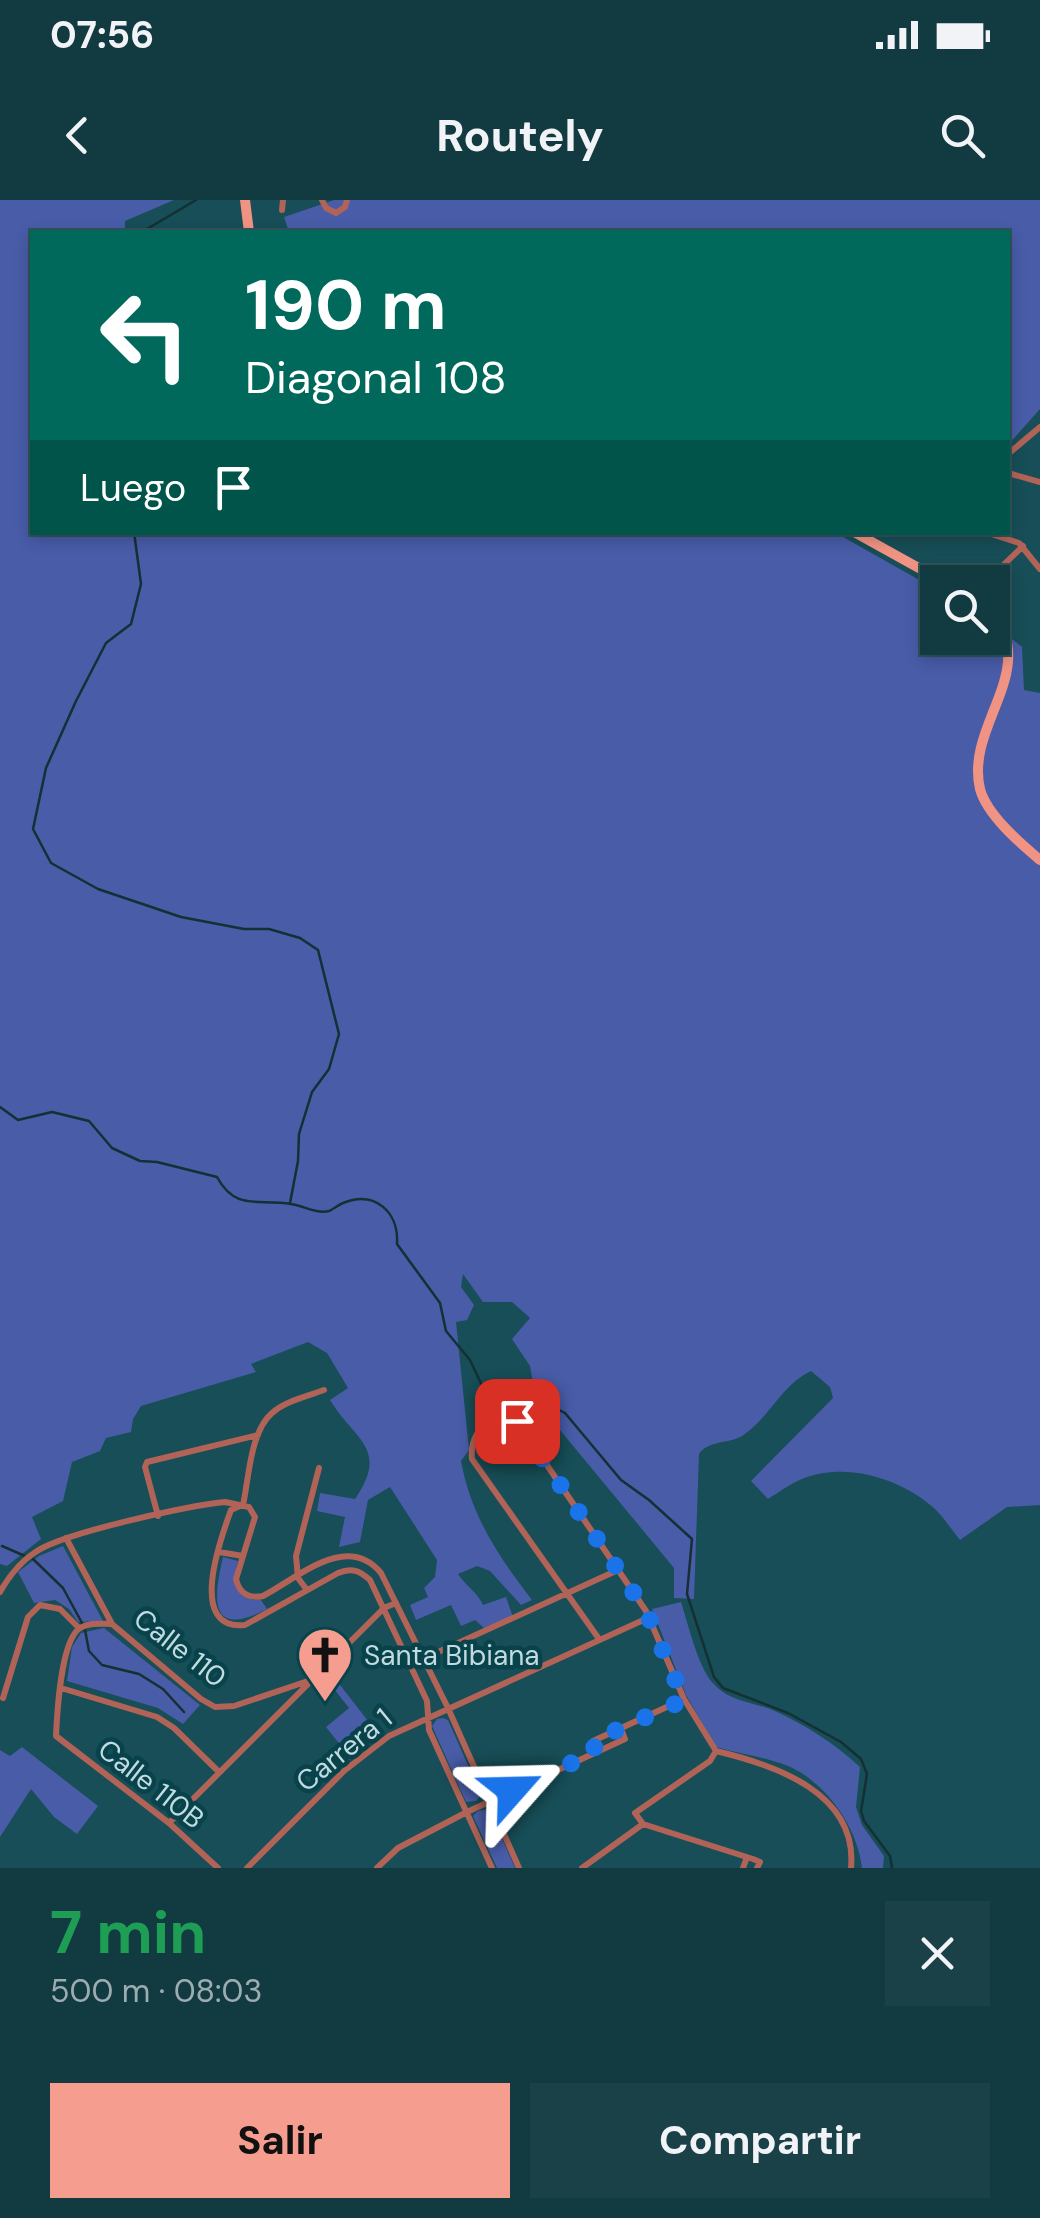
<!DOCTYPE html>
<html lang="es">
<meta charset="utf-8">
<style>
body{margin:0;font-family:"DM Sans",sans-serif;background:#1a4148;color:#f1f3f6;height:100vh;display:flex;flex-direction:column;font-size:38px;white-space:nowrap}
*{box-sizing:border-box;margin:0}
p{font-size:32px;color:#9cadb1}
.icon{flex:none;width:55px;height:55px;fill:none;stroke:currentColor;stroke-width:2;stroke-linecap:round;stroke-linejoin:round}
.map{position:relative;height:1668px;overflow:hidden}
.drawer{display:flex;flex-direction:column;background:#113a41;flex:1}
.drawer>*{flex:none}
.top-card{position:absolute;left:30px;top:30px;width:980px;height:305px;border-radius:0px;box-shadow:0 5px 15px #0003,0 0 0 2px #30545a;background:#00695c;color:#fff;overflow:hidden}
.tools{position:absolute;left:920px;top:365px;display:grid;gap:20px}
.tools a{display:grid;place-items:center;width:90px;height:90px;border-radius:0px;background:#113a41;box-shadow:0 5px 15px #0003,0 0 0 2px #30545a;font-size:50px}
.pin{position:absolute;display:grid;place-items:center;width:85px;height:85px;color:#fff;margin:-42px;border-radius:20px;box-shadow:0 5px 15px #0006}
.me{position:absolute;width:110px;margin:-55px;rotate:65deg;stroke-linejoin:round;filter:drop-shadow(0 0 8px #0008)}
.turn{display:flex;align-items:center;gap:35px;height:210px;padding:0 50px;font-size:45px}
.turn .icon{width:130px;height:130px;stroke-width:2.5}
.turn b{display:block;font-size:70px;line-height:85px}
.then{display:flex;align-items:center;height:95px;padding:0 50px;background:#0003;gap:20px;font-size:38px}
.round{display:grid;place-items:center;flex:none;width:105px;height:105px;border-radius:0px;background:#1a4148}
.headline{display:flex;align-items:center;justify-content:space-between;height:170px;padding:0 50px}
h1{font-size:60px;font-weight:700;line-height:75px;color:#1e9e55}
.cta{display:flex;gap:20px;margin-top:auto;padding:20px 50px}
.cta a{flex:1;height:115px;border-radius:0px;background:#f59d8e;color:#111;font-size:40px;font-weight:700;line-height:115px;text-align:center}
.cta a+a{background:#1a4148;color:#f1f3f6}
.status{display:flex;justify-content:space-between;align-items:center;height:70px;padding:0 50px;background:#113a41;direction:ltr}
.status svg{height:28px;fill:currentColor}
header{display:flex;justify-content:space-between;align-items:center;height:130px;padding:0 50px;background:#113a41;font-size:45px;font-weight:700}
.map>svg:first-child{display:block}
.green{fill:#485ca8}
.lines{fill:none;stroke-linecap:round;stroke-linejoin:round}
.stream{stroke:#153035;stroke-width:2.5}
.street{stroke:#b16357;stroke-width:6}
.primary{stroke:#f19383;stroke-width:10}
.route{stroke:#1a73e8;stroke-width:18;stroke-dasharray:0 32.4}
.labels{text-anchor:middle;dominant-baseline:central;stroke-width:9;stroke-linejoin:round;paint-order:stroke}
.street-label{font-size:28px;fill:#c1dbe0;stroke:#08434c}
.poi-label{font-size:28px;fill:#c1dbe0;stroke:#08434c;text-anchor:start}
</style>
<div class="status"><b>07:56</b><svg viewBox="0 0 49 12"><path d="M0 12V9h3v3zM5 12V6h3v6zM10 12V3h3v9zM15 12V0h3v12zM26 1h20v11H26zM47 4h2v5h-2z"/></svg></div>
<header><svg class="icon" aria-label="back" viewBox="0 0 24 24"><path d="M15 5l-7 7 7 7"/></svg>Routely<svg class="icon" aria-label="search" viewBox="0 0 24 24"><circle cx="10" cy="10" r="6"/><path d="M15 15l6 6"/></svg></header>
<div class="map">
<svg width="1040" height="1668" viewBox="0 0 1040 1668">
<rect width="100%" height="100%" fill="#174e57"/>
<path class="green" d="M0 0H174L125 21V32H32V332L836 333 937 390 938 438H992L993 424 1022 447 1024 490 1040 493V1305L1007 1307 960 1340C952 1330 944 1318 935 1309 901 1278 845 1261 802 1279 790 1284 779 1292 768 1299L751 1281 833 1198 830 1187 811 1171C781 1185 769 1219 742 1236 728 1244 709 1240 699 1254L694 1399 674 1398V1368L536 1201 530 1166 512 1139 530 1118 512 1102H483L463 1074 461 1087 474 1105 467 1120 456 1122 469 1250 461 1261C471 1316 499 1357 532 1400L521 1405 490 1371 477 1366 458 1374C466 1386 478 1393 483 1405L506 1397 513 1417 484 1428 475 1420 461 1426 451 1405 416 1420 410 1405 428 1397 424 1388 435 1377 437 1360 390 1287 368 1300 360 1342 339 1347 345 1317 317 1311 320 1293 355 1299C390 1248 354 1240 330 1200L348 1188 327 1153 308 1142 251 1164 256 1172 141 1206 133 1219 131 1232 106 1238 100 1251 72 1262 63 1301 32 1317 41 1339 7 1366 0 1364Z
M334 0H1040V209L1008 245V32H289L284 17Z
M63 1346 103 1421 78 1422 69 1409 55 1400 34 1403 18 1372 39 1356Z
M223 1357 238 1361C232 1381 234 1401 261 1400L267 1409C209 1439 213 1400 223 1357Z
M681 1402C688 1424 698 1466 712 1482 730 1503 752 1501 775 1511 806 1525 835 1544 860 1567L856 1607 862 1625 884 1656 883 1668H862C858 1631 832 1592 800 1572 777 1558 742 1555 716 1547L686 1495 652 1409Z
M104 1428 200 1505 183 1524 158 1508 67 1481 72 1447 81 1433Z
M333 1476 379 1535 329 1577 319 1564 341 1546 326 1527 349 1508 327 1480Z
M443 1518 448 1520 481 1595 476 1601 466 1602 432 1526 437 1519Z
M22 1547 98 1606 77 1634 54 1617 31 1589 0 1637V1550L10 1556Z
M489 1609 515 1668H497L473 1616 478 1611Z"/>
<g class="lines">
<path class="stream" d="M142 32 196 0
M134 332 141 384 131 424 106 443 76 501 46 568 33 629 51 663 98 689 181 717 244 729H269L300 738 318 750 339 834 329 869 312 892 299 934 298 961 290 1003
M0 907 18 920 52 912 89 921 112 948 140 961 157 962 217 977C236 1012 259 998 291 1004 304 1006 316 1014 329 1011 332 1010 340 1004 343 1003 375 990 399 1012 397 1044L440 1103 446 1131 470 1160 486 1194 521 1191 565 1213 621 1280 649 1300 692 1339 687 1394 714 1477 723 1488 788 1513 841 1542 861 1559 867 1574 861 1611 864 1621 890 1656 892 1668
M2 1346 25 1356
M33 1359 63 1388 82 1423
M85 1430 89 1451 102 1465 139 1474 163 1489 184 1512"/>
<path class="street" d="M322 0 326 8 336 13 345 7 347 0
M282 10 283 0
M1008 254 1040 227
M1008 273 1040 282
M988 333 1019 343 1040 369
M986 382 1023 346
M242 1305 231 1310C220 1340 187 1431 245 1425L338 1373C352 1367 360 1371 370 1380L427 1501 429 1530 492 1668
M243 1305C249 1278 250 1232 272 1213 285 1201 308 1196 324 1190
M158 1316 145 1267 147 1262 258 1235
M66 1338 112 1424 201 1499 215 1507 234 1506 314 1479
M219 1352 243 1356
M307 1390 298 1378 296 1356 319 1268
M0 1392C9 1376 21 1361 37 1351 67 1332 187 1306 225 1302L249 1307 255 1317 236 1379C239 1393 249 1399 263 1396 299 1377 347 1332 381 1373L448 1508 519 1668
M112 1424C101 1424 90 1422 80 1428 61 1440 57 1514 56 1536L169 1623 218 1668
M599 1439 472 1259C470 1241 479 1225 495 1216L517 1221 646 1411 684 1499 716 1551
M423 1459 618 1370
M61 1488 157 1517 174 1528 219 1572
M3 1498 28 1417 40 1405 60 1409 79 1428
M716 1551 710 1561 635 1613 643 1624 753 1659 760 1662 757 1668
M716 1551C775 1565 858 1593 851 1668
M597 1552 593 1541 684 1499
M169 1623 384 1408 396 1403
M247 1668 344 1571 389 1536 650 1417
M377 1668 398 1648 467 1612 625 1539 621 1529
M582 1668 643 1624
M743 1668 747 1657"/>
<path class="primary" d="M245 0 249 32
M854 332 944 382
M992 410C1040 473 965 524 980 589 987 615 1020 643 1040 660"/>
</g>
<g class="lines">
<path class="route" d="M512 1590 596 1552 592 1541 684 1500 646 1411 517 1221"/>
</g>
<defs>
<g id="church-pin" transform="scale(2.875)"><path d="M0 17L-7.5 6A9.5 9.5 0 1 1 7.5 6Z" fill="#f59d8e" stroke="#08434c"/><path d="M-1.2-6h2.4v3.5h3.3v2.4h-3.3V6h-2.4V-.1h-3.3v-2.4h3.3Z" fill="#111"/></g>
</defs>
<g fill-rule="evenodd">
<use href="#church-pin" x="325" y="1455"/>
</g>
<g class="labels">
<g class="street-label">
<text transform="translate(180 1448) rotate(38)">Calle 110</text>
<text transform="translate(344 1550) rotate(-39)">Carrera 1</text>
<text transform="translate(151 1584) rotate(38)">Calle 110B</text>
</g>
<g class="poi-label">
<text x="364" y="1455">Santa Bibiana</text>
</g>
</g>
</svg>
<div class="tools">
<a><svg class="icon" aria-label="search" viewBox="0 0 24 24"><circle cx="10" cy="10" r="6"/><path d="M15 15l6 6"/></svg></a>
</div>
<div class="pin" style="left:517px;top:1221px;background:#d93025"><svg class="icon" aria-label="arrive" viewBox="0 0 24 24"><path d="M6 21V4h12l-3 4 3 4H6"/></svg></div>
<svg class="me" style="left:512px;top:1590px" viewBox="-20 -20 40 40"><path d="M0-17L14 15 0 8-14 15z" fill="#1a73e8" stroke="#fff" stroke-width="4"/></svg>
<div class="top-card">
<div class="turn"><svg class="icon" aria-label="left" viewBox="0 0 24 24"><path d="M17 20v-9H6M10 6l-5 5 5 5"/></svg><div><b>190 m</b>Diagonal 108</div></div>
<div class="then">Luego<svg class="icon" aria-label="arrive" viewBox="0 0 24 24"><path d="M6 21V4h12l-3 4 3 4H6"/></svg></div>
</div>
</div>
<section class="drawer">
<div class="headline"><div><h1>7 min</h1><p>500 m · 08:03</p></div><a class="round"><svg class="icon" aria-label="close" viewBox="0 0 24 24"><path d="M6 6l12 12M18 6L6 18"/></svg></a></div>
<div class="cta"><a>Salir</a><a>Compartir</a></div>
</section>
